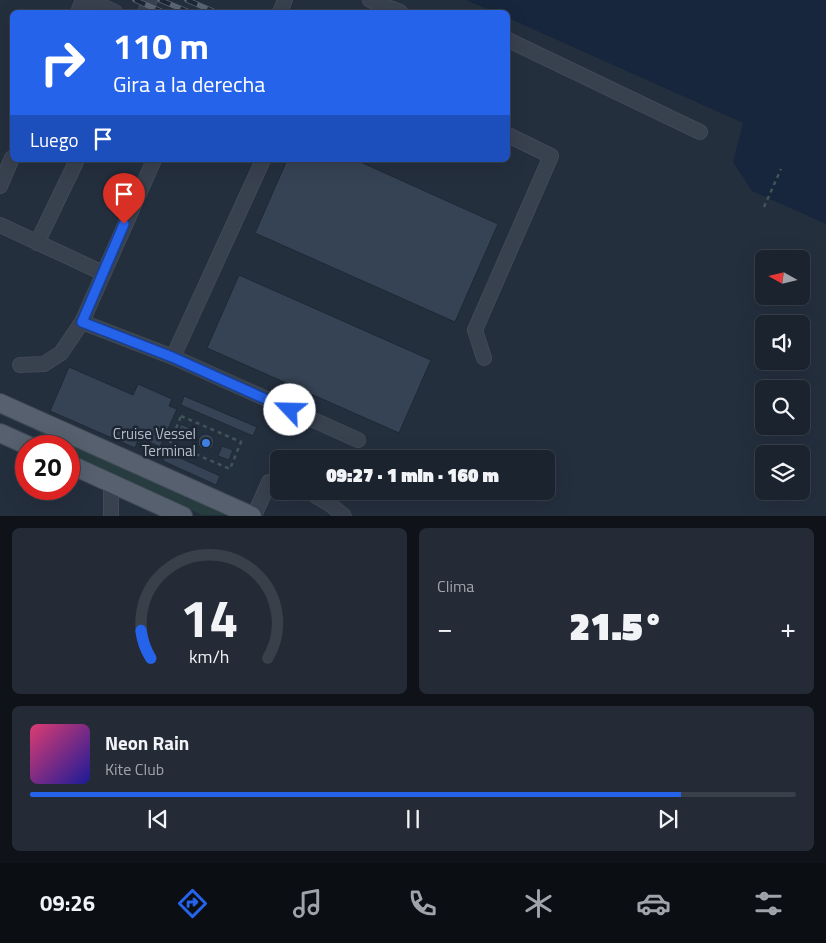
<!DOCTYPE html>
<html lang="es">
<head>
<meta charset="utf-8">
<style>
	:root { --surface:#1b232e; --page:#242b36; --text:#f1f3f6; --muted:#a0a4aa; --line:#39404a; --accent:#2563eb }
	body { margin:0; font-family:"Titillium Web",sans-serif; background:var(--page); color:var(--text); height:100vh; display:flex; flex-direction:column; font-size:19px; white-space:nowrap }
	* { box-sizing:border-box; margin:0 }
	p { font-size:16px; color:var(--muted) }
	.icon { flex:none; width:28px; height:28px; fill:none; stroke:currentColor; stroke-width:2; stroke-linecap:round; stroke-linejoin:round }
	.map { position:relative; height:516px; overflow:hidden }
	.details { display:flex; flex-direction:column; gap:12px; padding:12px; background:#0f1319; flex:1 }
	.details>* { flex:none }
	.hud { position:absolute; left:10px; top:10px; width:500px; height:152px; border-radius:8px; box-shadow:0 5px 20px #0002,0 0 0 1px var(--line); background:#2563eb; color:#fff; overflow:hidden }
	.needle { width:32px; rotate:278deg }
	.tools { position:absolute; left:755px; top:250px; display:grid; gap:10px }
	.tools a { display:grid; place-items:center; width:55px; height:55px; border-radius:8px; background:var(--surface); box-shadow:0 5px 20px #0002,0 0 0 1px var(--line); font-size:25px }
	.speed { position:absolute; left:15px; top:435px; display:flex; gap:10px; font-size:25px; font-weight:700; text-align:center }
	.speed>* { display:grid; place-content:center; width:65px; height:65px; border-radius:50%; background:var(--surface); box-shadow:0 5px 20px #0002,0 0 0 1px var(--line); line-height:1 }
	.speed .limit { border:8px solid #d22; background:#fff; color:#111 }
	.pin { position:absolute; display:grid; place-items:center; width:42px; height:42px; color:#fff; margin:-51px -21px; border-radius:50% 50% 50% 0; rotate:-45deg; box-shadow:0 0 5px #0007 }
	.pin .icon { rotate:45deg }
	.me { position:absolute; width:55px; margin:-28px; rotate:294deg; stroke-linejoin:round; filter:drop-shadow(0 0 4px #0008) }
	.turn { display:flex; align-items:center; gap:18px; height:105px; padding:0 20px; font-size:22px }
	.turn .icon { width:65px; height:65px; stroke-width:2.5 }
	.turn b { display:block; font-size:35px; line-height:42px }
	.then { display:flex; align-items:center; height:48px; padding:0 20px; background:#0003; gap:10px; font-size:19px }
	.big { font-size:38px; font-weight:800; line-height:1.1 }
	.details .widget { flex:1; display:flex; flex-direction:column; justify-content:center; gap:8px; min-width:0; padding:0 18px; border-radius:8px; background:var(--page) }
	.details .dial { align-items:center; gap:0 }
	.dial svg { height:130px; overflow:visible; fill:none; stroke:var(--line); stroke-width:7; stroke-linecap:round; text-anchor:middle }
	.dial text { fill:var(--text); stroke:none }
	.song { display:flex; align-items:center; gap:15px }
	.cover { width:60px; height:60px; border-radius:8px; background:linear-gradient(135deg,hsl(340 70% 55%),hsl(240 70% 35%)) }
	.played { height:5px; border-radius:2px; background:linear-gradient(90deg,var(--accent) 85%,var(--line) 85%) }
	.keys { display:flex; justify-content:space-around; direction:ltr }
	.heat { display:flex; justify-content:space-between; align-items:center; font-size:28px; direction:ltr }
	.details .tiles { flex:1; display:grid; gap:12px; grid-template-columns:1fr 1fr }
	.widget:last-child { grid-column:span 2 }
	.trip { position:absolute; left:270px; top:450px; width:285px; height:50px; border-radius:8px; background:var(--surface); box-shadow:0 5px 20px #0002,0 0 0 1px var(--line); font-weight:800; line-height:50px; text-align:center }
	.tabs { display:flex; height:80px; justify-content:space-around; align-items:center; background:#0b0e12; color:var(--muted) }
	.tabs .icon { width:35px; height:35px }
	.tabs .active { color:var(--accent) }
	.tabs b { font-size:22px; color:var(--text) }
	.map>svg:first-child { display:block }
	.green { fill:#263c3f }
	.water { fill:#17263c }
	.building { fill:#364354; stroke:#1f2835 }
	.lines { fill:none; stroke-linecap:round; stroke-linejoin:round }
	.minor-casing { stroke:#414a57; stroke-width:16 }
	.major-casing { stroke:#414a57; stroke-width:20 }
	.path { stroke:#3f5557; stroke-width:2.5; stroke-dasharray:4 4; stroke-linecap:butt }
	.minor { stroke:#38414e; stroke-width:14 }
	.major { stroke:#56606e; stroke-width:18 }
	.rail-casing { stroke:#5a6575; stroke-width:5.5 }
	.rail { stroke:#1d2633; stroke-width:4; stroke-dasharray:11; stroke-linecap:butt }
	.route-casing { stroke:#184099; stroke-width:12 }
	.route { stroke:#2563eb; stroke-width:9 }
	.shop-dot { fill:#3f7fe0; stroke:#1d2633; stroke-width:2 }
	.labels { text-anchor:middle; stroke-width:5; stroke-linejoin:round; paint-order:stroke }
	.poi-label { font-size:15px; fill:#b4bcc9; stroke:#1d2633; text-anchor:end }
</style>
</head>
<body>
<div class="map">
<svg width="826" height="516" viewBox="0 0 826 516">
	<rect width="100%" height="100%" fill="#242f3e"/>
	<path class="green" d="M41,431L225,515H202L69,455V446H49L36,440Z"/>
	<path class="water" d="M466,0H826V224L752,191L733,162L743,123L508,18V12H494Z"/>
	<path class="building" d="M287,160H356L498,224L455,322L255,233Z
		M239,275L431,360L399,433L207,348Z
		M69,367L133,395L138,384L172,399L169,406L177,409L160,447L139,437L135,448L50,411Z
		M184,396L257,427L253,436L181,405Z
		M181,424L191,429L186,440L176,435Z
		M198 442a8 8 0 1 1 16 0a8 8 0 1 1-16 0Z
		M222,446L233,450L229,460L218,456Z
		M167,452L220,476L216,485L163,461Z"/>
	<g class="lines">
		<defs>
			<path id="minor" d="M88,0L115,12
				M370,0L400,12
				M78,12L83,0
				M145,12L150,0
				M280,12L285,0
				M508,40L700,132
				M0,186L12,158
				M0,225L103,273
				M37,243L77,160
				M82,322L173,357L263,160
				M173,357L358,440
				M484,358L475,330L551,156L508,135
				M20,365L44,364L61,353L82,322L154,160
				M308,491L331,505L344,516
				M111,516V484
				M254,516L269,482L279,481"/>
			<path id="major" d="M0,403L252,516
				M0,433L29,446
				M69,464L183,516"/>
		</defs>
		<use href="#minor" class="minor-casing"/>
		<use href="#major" class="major-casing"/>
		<path class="path" d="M764,207L781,169
			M181,416L241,442L230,469L170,443Z"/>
		<use href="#minor" class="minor"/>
		<use href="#major" class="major"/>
		<defs>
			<path id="rail" d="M135,0L163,12
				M160,0L189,12
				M187,0L215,12"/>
		</defs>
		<use href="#rail" class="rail-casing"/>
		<use href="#rail" class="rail"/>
	</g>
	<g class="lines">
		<defs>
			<path id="route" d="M124,224L82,322L172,357L290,410"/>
		</defs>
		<use href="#route" class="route-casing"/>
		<use href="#route" class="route"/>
	</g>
	<circle class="shop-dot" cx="206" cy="443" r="5"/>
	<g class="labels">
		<g class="poi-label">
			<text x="196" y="439">Cruise Vessel<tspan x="196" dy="17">Terminal</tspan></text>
		</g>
	</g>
</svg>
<div class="tools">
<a><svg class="needle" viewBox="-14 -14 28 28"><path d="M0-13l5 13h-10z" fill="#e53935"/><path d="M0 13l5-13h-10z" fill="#a0a4aa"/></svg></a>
<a><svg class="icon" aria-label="sound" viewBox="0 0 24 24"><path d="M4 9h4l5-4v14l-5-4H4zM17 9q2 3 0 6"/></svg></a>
<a><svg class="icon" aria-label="search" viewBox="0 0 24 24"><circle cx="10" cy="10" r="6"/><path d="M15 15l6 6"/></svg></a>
<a><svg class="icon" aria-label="layers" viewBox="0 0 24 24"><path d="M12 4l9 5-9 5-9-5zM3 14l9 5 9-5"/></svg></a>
</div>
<div class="speed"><div class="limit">20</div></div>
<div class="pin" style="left:124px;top:224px;background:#d93025"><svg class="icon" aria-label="arrive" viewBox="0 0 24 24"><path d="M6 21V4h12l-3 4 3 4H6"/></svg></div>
<svg class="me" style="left:290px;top:410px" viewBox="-20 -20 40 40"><circle r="19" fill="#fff"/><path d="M0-13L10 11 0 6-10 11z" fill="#2563eb"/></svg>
<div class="trip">09:27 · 1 min · 160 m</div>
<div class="hud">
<div class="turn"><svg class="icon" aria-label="right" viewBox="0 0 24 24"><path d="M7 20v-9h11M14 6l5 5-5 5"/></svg><div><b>110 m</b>Gira a la derecha</div></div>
<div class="then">Luego<svg class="icon" aria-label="arrive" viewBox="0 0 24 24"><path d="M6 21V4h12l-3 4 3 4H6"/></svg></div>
</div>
</div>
<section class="details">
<div class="tiles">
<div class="widget dial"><svg viewBox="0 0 100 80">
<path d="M14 69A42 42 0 1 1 86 69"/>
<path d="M14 69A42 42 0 0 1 8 52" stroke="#2563eb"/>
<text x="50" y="56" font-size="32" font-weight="700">14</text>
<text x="50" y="72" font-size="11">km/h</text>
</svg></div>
<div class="widget"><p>Clima</p>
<div class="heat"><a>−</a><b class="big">21.5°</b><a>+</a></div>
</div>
<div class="widget">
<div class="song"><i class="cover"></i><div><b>Neon Rain</b><p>Kite Club</p></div></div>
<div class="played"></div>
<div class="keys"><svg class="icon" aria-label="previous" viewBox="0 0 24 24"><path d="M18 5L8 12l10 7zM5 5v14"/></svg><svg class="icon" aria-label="pause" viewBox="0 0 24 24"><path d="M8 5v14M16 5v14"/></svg><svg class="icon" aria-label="next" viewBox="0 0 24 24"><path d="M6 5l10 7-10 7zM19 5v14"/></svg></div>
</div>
</div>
</section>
<nav class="tabs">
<b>09:26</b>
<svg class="icon active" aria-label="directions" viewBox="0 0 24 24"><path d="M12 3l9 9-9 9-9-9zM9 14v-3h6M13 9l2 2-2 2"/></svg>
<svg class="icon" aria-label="music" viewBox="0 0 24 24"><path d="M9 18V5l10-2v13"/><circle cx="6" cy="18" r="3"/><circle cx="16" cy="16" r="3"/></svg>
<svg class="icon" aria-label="phone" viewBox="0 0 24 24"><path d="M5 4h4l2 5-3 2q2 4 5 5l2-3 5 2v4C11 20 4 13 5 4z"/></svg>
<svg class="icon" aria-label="climate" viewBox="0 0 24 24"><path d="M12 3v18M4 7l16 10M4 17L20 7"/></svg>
<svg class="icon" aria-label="car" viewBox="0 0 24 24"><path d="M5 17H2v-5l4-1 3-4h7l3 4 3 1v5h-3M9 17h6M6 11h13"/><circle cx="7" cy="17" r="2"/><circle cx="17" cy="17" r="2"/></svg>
<svg class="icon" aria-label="filters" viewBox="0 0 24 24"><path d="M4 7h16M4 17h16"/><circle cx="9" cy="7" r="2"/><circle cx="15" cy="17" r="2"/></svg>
</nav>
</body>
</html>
